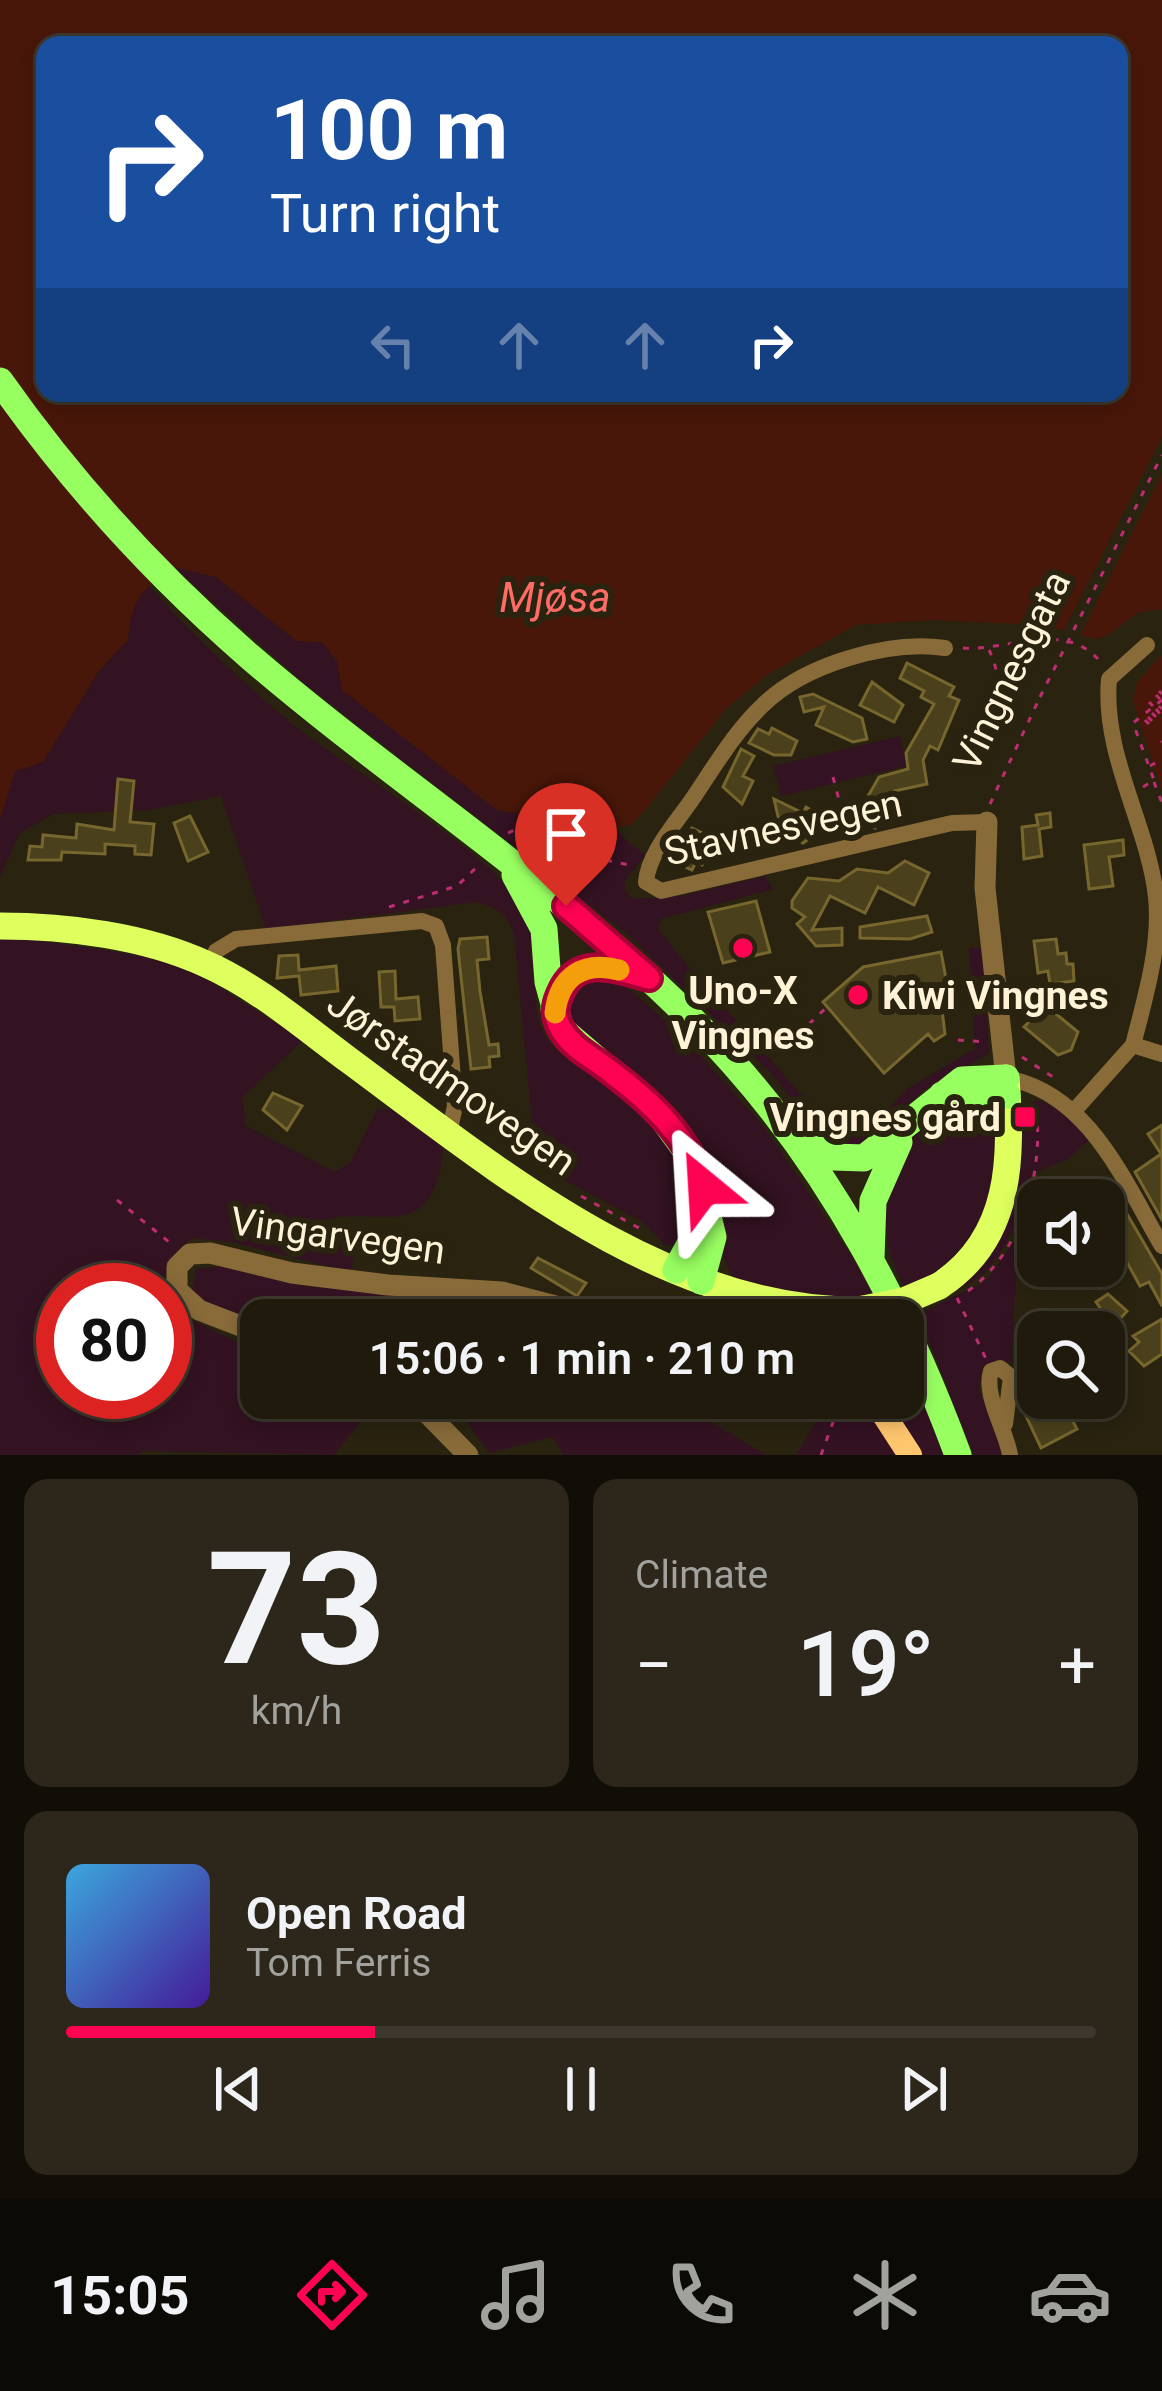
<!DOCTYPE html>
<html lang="en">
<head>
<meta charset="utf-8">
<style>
	:root { --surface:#1f1a0c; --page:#2c271a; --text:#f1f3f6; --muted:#a1a19d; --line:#3c382d; --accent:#ff0353 }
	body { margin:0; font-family:Roboto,sans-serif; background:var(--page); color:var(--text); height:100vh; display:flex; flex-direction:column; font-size:45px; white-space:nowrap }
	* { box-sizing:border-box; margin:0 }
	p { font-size:39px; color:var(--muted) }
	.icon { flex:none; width:66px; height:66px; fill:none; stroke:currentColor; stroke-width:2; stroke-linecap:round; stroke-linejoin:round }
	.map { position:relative; height:1455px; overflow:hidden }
	.sheet { display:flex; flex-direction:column; gap:24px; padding:24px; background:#110e07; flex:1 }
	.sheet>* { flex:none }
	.top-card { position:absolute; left:36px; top:36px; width:1092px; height:366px; border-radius:24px; box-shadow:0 6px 18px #0003,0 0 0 3px var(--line); background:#1a4fa0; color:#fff; overflow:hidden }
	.tools { position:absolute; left:1017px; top:1179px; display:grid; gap:24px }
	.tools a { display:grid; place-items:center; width:108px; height:108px; border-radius:24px; background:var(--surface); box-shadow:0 6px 18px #0003,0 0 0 3px var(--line); font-size:60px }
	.speed { position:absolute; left:36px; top:1263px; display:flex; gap:24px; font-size:60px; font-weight:700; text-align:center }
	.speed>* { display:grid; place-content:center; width:156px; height:156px; border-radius:50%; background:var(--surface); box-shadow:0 6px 18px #0003,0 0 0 3px var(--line); line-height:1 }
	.speed .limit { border:18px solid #d22; background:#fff; color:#111 }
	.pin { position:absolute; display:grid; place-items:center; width:102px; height:102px; color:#fff; margin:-123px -51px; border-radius:50% 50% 50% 0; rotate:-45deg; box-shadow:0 0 12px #0007 }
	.pin .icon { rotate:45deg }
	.me { position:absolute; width:132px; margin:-66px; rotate:333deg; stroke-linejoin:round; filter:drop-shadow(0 0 9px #0008) }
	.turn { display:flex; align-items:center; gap:42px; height:252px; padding:0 36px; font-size:54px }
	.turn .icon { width:156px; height:156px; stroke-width:2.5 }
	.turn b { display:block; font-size:84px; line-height:102px }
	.lanes { display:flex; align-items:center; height:114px; padding:0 36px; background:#0003; justify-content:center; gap:60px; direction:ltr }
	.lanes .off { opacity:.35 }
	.big { font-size:90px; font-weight:600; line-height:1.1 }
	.sheet .tile { flex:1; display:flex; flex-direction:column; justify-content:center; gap:18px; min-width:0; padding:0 42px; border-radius:24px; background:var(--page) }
	.sheet .dial { align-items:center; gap:0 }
	.dial b { font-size:156px; line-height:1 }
	.song { display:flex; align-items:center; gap:36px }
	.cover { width:144px; height:144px; border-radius:18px; background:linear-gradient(135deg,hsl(200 70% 55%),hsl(260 70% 35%)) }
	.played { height:12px; border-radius:6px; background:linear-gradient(90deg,var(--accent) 30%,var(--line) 30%) }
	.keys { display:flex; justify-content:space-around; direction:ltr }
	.heat { display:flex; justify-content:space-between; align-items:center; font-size:66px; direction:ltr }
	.sheet .tiles { flex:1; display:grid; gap:24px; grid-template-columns:1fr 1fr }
	.tile:last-child { grid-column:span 2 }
	.trip { position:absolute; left:240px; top:1299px; width:684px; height:120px; border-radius:24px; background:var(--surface); box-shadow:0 6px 18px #0003,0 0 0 3px var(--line); font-weight:600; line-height:120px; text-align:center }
	.dock { display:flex; height:192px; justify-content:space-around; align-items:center; background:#0c0a05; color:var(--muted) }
	.dock .icon { width:84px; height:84px }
	.dock .on { color:var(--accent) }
	.dock b { font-size:54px; color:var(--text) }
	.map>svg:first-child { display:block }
	.green { fill:#331221 }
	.water { fill:#481709; fill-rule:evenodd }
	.pier { fill:#292310 }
	.building { fill:#4a401b; stroke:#77662d; stroke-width:3 }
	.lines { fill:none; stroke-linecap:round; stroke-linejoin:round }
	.path { stroke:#bd2d72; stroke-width:3; stroke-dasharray:6 9; stroke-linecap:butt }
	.minor { stroke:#896b3a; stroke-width:16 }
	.tertiary { stroke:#896b3a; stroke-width:21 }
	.secondary { stroke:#ffc66e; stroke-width:24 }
	.primary { stroke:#deff5e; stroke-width:27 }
	.trunk { stroke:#98ff61; stroke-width:27 }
	.path-bridge { stroke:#bd2d72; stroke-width:3; stroke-dasharray:6 9; stroke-linecap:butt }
	.primary-bridge { stroke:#deff5e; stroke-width:27 }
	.route-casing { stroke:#a60236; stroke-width:30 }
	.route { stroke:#ff0353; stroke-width:21 }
	.slow { stroke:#f59e0b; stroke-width:21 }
	.poi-dot { fill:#ff0353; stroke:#292310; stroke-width:4.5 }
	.labels { text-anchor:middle; stroke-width:12; stroke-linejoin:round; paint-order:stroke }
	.street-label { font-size:39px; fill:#fff3d7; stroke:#292310 }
	.poi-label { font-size:39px; font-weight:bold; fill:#fff3d7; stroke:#292310 }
	.water-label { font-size:42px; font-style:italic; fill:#ff6c65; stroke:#292310 }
</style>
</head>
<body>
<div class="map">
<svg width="1162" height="1455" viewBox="0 0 1162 1455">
	<rect width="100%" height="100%" fill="#292310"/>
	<path class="green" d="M174,567L216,577L296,641L322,642L337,661L342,690L497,810L529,811L563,823L589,821L612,828L645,855L625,881V891L633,899L681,896L765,876L773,889L661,919L658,929L692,971L687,976L713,995L841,1139L862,1135L908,1088L975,1049L969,948H982L989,1053L924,1090L860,1151L825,1141L772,1074L631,937L306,685Z
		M147,584C189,631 237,677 285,718C345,768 492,851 527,912C549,952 523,999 546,1037C554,1053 581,1066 595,1076C643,1112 726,1182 677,1245H665L643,1222L536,1165L514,934C507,914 498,908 477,902L266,929L221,796L149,810L53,814L19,834L0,877V819L15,771L43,762L98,672L128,640L130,611Z
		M900,736L907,766L781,796L773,766Z
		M0,935L158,958L195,972L303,1040L242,1098L246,1126L335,1172L351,1162L377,1109H398L444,1141C435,1259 371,1196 308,1225L309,1234L355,1251L350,1272L232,1242L191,1238L167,1262L165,1290H63V1392H165V1291L182,1315L261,1354V1398H380L334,1455L142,1451L139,1455H0Z
		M575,979L621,982L681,1034L764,1127L877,1294L821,1300L734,1278C709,1241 724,1192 702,1152C670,1093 611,1067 569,1018L567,997Z
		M1039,1100L1069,1115L1089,1140L1068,1159L1031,1174C1017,1221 1003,1275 951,1292C1013,1231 1024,1191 1023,1105Z
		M978,1106C1023,1134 981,1241 948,1267C936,1276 918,1281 905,1288C865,1217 882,1109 978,1106Z
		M1019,1235L1011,1362L999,1360L983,1367L979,1389L1003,1455H973L919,1314L986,1281Z
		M225,1266L304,1286L419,1297L476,1320H261V1326L207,1305L192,1290L196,1269Z
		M903,1347L946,1455H918L884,1398H903Z
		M450,1398H601L611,1406L671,1398L766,1455H564L552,1437L489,1453Z
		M839,1398H862L899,1455H796L828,1403Z"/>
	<path class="water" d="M0,0H1162V609L1137,613L1107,636L1094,639L1042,625L932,620L856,625L768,674L726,709L642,814L630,825L612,828L497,810L342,690L337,661L322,642L297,641L216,577L174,567C143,587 130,602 128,640L98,672L43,762L15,771L0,819ZM45,45H1119V393H45Z
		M1162,655V792L1133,701L1137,682Z"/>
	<path class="pier" d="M1162,437V474L1077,641L1061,636Z"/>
	<path class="building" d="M907,663L954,687L949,696L959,700L938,750L930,746L923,760L927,784L894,791L875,828L861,821L864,815L859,812L879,777L908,769L906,753L934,704L921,697L924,691L900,678Z
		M872,682L903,705L894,722L860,705Z
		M813,694L862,718L867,739L853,742L816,725L824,707L804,712L800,697Z
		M772,728L797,741L791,755H774L749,743L758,729L769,734Z
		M741,749L754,756L743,776L753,781L742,804L723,787Z
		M118,779L134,781L130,822L154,824L151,855L135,854V846L105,844V854L62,852L61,860H28L30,846L42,847L43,835L76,838L77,824L114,830Z
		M774,799L803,813L806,807L816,813L809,839L803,843L791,837L794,831L780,825Z
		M1050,813L1051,827L1039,829L1042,856L1024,859L1022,827L1038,825L1036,815Z
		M190,816L208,852L188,861L174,823Z
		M692,828L715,839L702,865L696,862L692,870L681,865L686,857L680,854Z
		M1123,840L1124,855L1109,857L1113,886L1089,889L1084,845Z
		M905,861L929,873L914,905L878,887L865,913L830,896L812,930L842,928V945L816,946L797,924L805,917L792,908V901L808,878L839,881L857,869L888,873Z
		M756,901L770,952L723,963L708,912Z
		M927,916L932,932L910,939L860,938V927Z
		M487,937L489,959L477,960L480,991L489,1045L498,1044L499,1056L489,1057L490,1067L471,1069L458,949L460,939Z
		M1056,939L1058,954L1066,953L1067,964H1073L1074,981L1050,984L1048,971L1038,973L1034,941Z
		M941,952L948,989L942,1010L945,1034L934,1041L928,1034L884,1073L823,1002L863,967Z
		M298,955L299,970L336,966L338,991L301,995L299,976L277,978L279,956Z
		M395,971L396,999L418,997L420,1019L395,1021L394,1007H381L379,972Z
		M1028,1003L1037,1012L1044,1004L1078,1032L1071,1050L1058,1055L1024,1027L1030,1021L1020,1011Z
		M273,1093L302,1106L287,1130L263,1110Z
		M1162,1125V1220L1135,1172L1161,1154L1148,1134Z
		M1116,1195L1162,1274V1306L1149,1282L1140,1286L1118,1246L1104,1254V1230L1109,1227L1104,1202Z
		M538,1258L586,1283L577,1296L531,1268Z
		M1108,1294L1127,1311L1108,1332H1084L1103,1312L1096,1302Z
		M1162,1319V1354L1144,1366L1129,1351L1139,1342L1133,1336Z
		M1040,1408L1047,1420L1067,1410L1077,1429L1041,1448L1026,1416Z"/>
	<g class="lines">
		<path class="path" d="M963,648C1012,651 1067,617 1104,666
			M1159,691L1162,694
			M1156,695L1160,699
			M1149,702L1153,706
			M1159,706L1162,709
			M1156,709L1160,714
			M1152,713L1156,717
			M1148,717L1152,721
			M1145,720L1149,724
			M1161,741L1162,742
			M977,755C998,724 1006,684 989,650
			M1150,766L1162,759
			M833,777L848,834
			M1154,782L1162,803
			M1143,787L1154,780L1133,723L1162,700
			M990,804L1040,697
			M508,833L517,829L562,851L634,866
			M389,907L457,886L481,863
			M809,1024L827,1007
			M958,1040L986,1042
			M1022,1057L1053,1077
			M581,1196L639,1228
			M117,1200L174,1246
			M968,1291C1023,1251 1044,1172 1036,1106
			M957,1298L986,1359
			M821,1455L836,1414L854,1399"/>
		<path class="minor" d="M1147,645L1109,679C1102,755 1149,828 1156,897C1161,946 1145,998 1133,1045L1162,1054
			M945,648C889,640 805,664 763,705C734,732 713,769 691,801C675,824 648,854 646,882L661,891L952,823L987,822
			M211,966L216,951L236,939L422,921L436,926L443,945L455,1106L449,1133
			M1006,1078C1088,1092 1124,1181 1162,1246
			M1074,1111L1133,1045
			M1005,1424L1011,1377L1000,1368L991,1371C983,1395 1006,1430 1010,1455"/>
		<path class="tertiary" d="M987,822L985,888L1006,1078
			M261,1334L199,1310L177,1290V1267L190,1254L210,1253L292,1273L388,1285L502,1292L609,1320
			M403,1398L421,1407L468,1455"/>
		<path class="secondary" d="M873,1398L910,1455"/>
		<path class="primary" d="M0,926C67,926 145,936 206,964C258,987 304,1027 350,1061C496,1169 666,1311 858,1310
			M939,1286C1013,1238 1012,1157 1006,1078"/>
		<path class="trunk" d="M0,381C71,482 156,575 249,656C409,794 593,906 734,1064C836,1179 905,1312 958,1455
			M515,875L544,929L548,982L561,1029L658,1112L695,1163L713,1237L701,1281
			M554,1008C576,954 597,965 645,977
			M942,1095H1007
			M798,1140L833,1157L864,1158L962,1080L1006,1078
			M871,1258L873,1201L899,1142
			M676,1270L707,1213"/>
		<path class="path-bridge" d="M1040,697L1162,455"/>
		<path class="primary-bridge" d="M858,1310L904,1301L939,1286"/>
	</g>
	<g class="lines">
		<defs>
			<path id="route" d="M566,906L649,978C615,969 577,953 560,994C554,1008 554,1016 561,1029C573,1049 594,1058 611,1072C651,1102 690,1138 704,1187"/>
		</defs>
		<use href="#route" class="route-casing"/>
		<use href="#route" class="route"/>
		<path class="slow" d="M555,1013C559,976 584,961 619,970"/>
	</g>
	<g class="poi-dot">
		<circle cx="743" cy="948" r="12"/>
		<circle cx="858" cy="995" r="12"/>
		<rect x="1013" y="1105" width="24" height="24" rx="6"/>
	</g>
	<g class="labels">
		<g class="street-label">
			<text transform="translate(1011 671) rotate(-64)" y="14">Vingnesgata</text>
			<text transform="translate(783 827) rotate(-12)" y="14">Stavnesvegen</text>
			<text transform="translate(452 1082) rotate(35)" y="14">Jørstadmovegen</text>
			<text transform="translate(338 1235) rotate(8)" y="14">Vingarvegen</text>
		</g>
		<g class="poi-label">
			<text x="743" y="1004">Uno-X<tspan x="743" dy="45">Vingnes</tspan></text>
			<text x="882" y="1009" text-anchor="start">Kiwi Vingnes</text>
			<text x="1001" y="1131" text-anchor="end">Vingnes gård</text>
		</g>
		<g class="water-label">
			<text x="555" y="612">Mjøsa</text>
		</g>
	</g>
</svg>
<div class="tools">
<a><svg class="icon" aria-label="sound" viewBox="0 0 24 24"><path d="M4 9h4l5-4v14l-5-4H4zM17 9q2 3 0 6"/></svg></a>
<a><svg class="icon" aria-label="search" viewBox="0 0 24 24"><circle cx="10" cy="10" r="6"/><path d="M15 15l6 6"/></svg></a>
</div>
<div class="speed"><div class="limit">80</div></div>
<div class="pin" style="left:566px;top:906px;background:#d93025"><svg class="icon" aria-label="arrive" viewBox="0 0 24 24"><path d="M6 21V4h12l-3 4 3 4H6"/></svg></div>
<svg class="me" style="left:704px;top:1187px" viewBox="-20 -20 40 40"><path d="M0-17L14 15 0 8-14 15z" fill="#ff0353" stroke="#fff" stroke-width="4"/></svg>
<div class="trip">15:06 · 1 min · 210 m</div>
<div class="top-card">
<div class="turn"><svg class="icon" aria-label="right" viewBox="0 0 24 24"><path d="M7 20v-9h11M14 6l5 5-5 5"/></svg><div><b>100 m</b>Turn right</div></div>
<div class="lanes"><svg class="icon off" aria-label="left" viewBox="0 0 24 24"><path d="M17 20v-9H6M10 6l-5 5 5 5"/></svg><svg class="icon off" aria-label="ahead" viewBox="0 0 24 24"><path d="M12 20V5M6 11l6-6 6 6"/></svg><svg class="icon off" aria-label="ahead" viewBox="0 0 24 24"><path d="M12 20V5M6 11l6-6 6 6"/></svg><svg class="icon" aria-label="right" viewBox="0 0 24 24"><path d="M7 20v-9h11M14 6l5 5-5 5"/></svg></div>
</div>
</div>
<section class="sheet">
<div class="tiles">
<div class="tile dial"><b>73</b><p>km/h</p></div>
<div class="tile"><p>Climate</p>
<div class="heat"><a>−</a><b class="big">19°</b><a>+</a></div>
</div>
<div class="tile">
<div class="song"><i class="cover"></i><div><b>Open Road</b><p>Tom Ferris</p></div></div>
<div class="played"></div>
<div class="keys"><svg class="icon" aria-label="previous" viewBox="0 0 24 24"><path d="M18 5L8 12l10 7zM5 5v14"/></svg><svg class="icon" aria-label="pause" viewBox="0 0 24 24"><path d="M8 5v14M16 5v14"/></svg><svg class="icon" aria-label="next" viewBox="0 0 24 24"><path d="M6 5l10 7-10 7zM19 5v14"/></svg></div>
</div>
</div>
</section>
<nav class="dock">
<b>15:05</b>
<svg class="icon on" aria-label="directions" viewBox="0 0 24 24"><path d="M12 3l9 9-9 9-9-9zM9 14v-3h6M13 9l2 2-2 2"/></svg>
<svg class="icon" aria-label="music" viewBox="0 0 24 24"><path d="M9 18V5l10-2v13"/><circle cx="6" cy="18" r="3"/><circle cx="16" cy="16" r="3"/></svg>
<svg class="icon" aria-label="phone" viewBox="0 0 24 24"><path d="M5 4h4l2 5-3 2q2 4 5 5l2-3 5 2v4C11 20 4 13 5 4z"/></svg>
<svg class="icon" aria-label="climate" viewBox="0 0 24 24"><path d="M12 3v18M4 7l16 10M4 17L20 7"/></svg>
<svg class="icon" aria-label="car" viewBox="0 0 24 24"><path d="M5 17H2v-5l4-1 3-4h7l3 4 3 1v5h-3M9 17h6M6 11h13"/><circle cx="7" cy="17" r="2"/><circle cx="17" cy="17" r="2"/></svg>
</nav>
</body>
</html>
